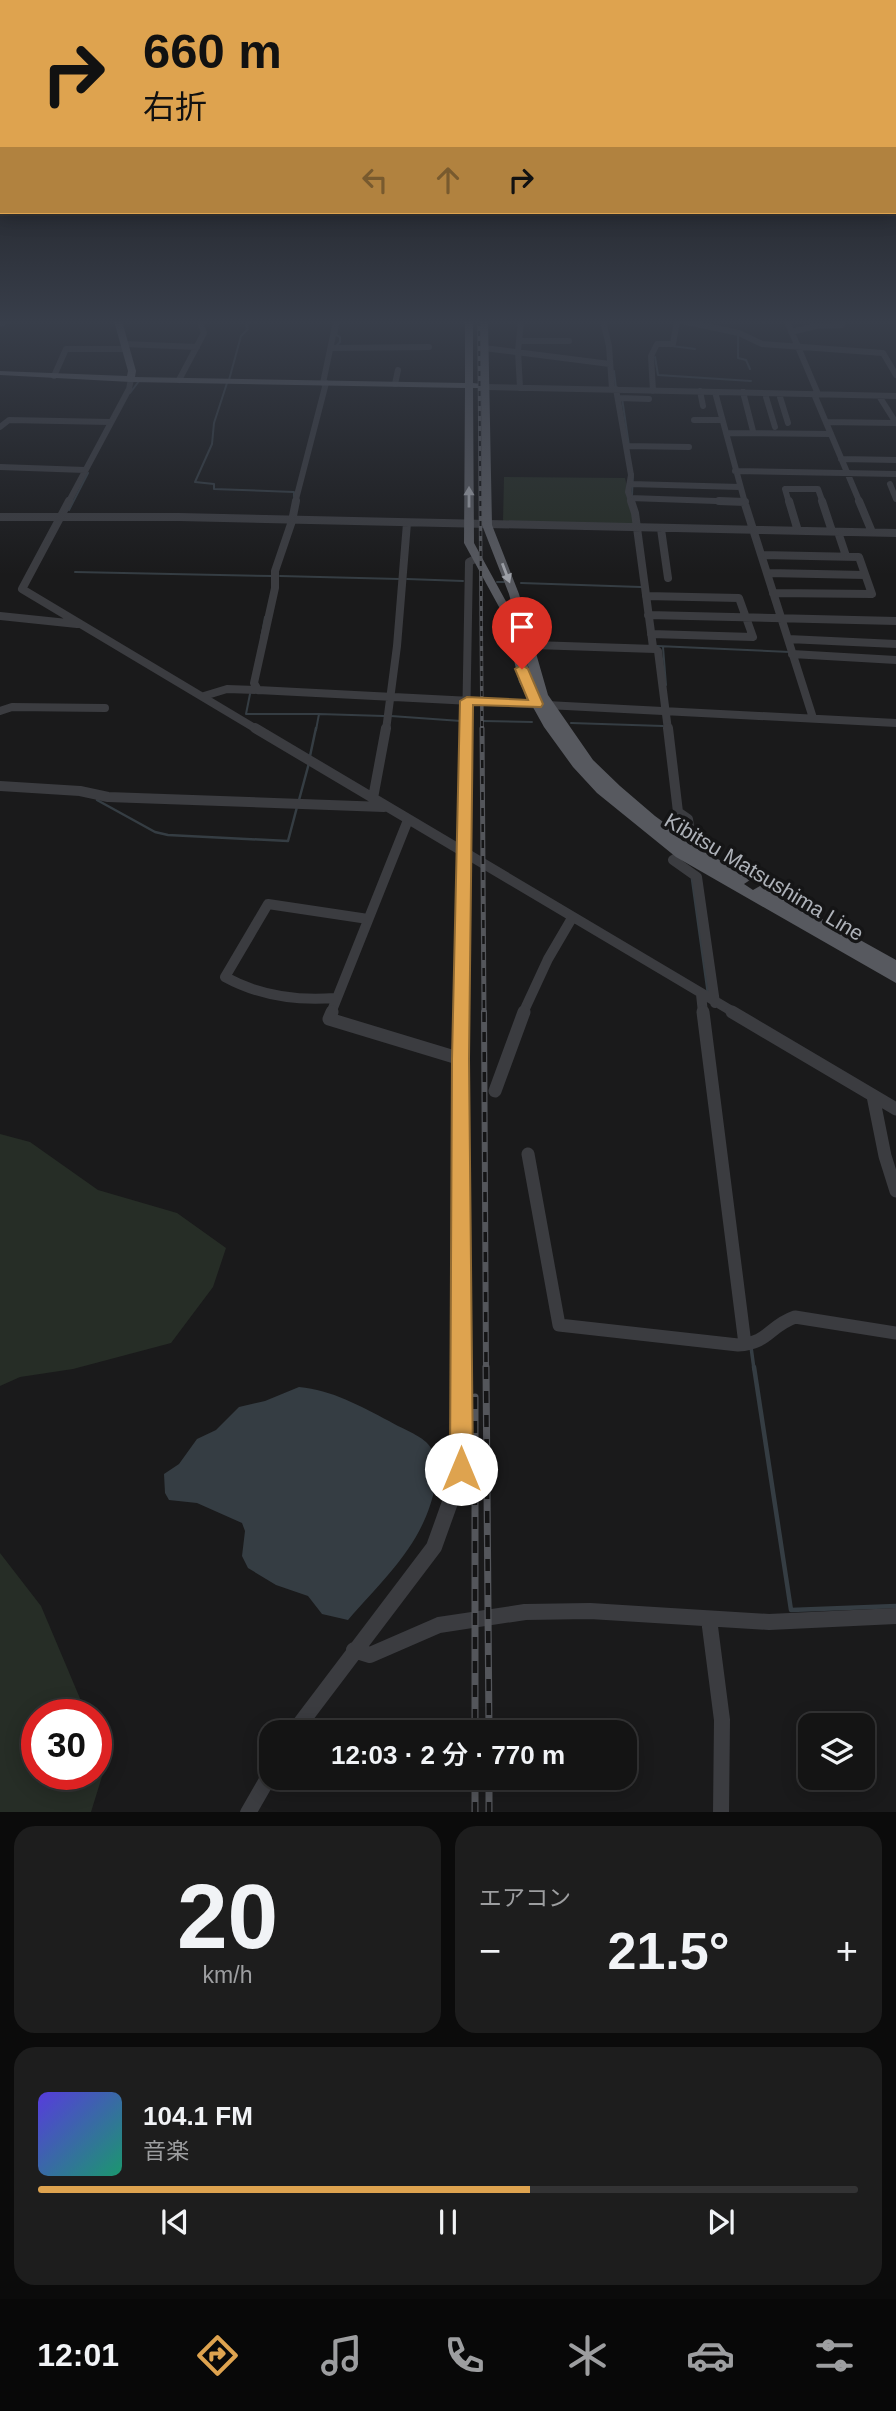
<!DOCTYPE html>
<html lang="ja">
<head>
<meta charset="utf-8">
<style>
	:root { --surface:#141414; --page:#1d1d1d; --text:#f1f3f6; --muted:#9d9ea0; --line:#333334; --accent:#dea34f }
	body { margin:0; font-family:Arial,"Noto Sans JP",sans-serif; background:var(--page); color:var(--text); height:100vh; display:flex; flex-direction:column; font-size:26px; white-space:nowrap }
	* { box-sizing:border-box; margin:0 }
	p { font-size:23px; color:var(--muted) }
	.icon { flex:none; width:38px; height:38px; fill:none; stroke:currentColor; stroke-width:2; stroke-linecap:round; stroke-linejoin:round }
	.map { position:relative; height:1812px; overflow:hidden }
	.drawer { display:flex; flex-direction:column; gap:14px; padding:14px; background:#0b0b0b; flex:1 }
	.drawer>* { flex:none }
	.guide { position:absolute; left:0px; top:0px; width:896px; height:214px; box-shadow:0 4px 18px #0003,0 0 0 2px var(--line); background:#dea34f; color:#111; overflow:hidden }
	.controls { position:absolute; left:798px; top:1713px; display:grid; gap:14px }
	.controls a { display:grid; place-items:center; width:77px; height:77px; border-radius:14px; background:var(--surface); box-shadow:0 4px 18px #0003,0 0 0 2px var(--line); font-size:35px }
	.speed { position:absolute; left:21px; top:1699px; display:flex; gap:14px; font-size:35px; font-weight:700; text-align:center }
	.speed>* { display:grid; place-content:center; width:91px; height:91px; border-radius:50%; background:var(--surface); box-shadow:0 4px 18px #0003,0 0 0 2px var(--line); line-height:1 }
	.speed .limit { border:10px solid #d22; background:#fff; color:#111 }
	.pin { position:absolute; display:grid; place-items:center; width:60px; height:60px; color:#fff; margin:-72px -30px; border-radius:50% 50% 50% 0; rotate:-45deg; box-shadow:0 0 7px #0007 }
	.pin .icon { rotate:45deg }
	.me { position:absolute; width:77px; margin:-38px; rotate:0deg; stroke-linejoin:round; filter:drop-shadow(0 0 5px #0008) }
	.turn { display:flex; align-items:center; gap:24px; height:147px; padding:0 28px; font-size:32px }
	.turn .icon { width:91px; height:91px; stroke-width:2.5 }
	.turn b { display:block; font-size:49px; line-height:60px }
	.lanes { display:flex; align-items:center; height:66px; padding:0 28px; background:#0003; justify-content:center; gap:35px; direction:ltr }
	.lanes .off { opacity:.35 }
	.big { font-size:52px; font-weight:600; line-height:1.1 }
	.drawer .tile { flex:1; display:flex; flex-direction:column; justify-content:center; gap:10px; min-width:0; padding:0 24px; border-radius:21px; background:var(--page) }
	.drawer .dial { align-items:center; gap:0 }
	.dial b { font-size:91px; line-height:1 }
	.song { display:flex; align-items:center; gap:21px }
	.cover { width:84px; height:84px; border-radius:10px; background:linear-gradient(135deg,hsl(250 70% 55%),hsl(160 70% 35%)) }
	.played { height:7px; border-radius:4px; background:linear-gradient(90deg,var(--accent) 60%,var(--line) 60%) }
	.keys { display:flex; justify-content:space-around; direction:ltr }
	.heat { display:flex; justify-content:space-between; align-items:center; font-size:38px; direction:ltr }
	.drawer .tiles { flex:1; display:grid; gap:14px; grid-template-columns:1fr 1fr }
	.tile:last-child { grid-column:span 2 }
	.trip { position:absolute; left:259px; top:1720px; width:378px; height:70px; border-radius:21px; background:var(--surface); box-shadow:0 4px 18px #0003,0 0 0 2px var(--line); font-weight:600; line-height:70px; text-align:center }
	.tab-bar { display:flex; height:112px; justify-content:space-around; align-items:center; background:#080808; color:var(--muted) }
	.tab-bar .icon { width:49px; height:49px }
	.tab-bar .current { color:var(--accent) }
	.tab-bar b { font-size:32px; color:var(--text) }
	.map>svg:first-child { display:block }
	.green { fill:#262d26 }
	.water { fill:#353d43 }
	.lines { fill:none; stroke-linecap:round; stroke-linejoin:round }
	.stream-far3 { stroke:#353d43; stroke-width:2 }
	.stream-far2 { stroke:#353d43; stroke-width:2.5 }
	.stream-far1 { stroke:#353d43; stroke-width:3.5 }
	.stream { stroke:#353d43; stroke-width:4.5 }
	.minor-far4 { stroke:#3b3c40; stroke-width:6 }
	.minor-far3 { stroke:#3b3c40; stroke-width:8 }
	.minor-far2 { stroke:#3b3c40; stroke-width:10 }
	.minor-far1 { stroke:#3b3c40; stroke-width:13 }
	.minor { stroke:#3b3c40; stroke-width:16 }
	.major { fill:#57595f; fill-rule:evenodd }
	.rail-far3-casing { stroke:#54565b; stroke-width:3.5 }
	.rail-far2-casing { stroke:#54565b; stroke-width:5 }
	.rail-far1-casing { stroke:#54565b; stroke-width:6 }
	.rail-casing { stroke:#54565b; stroke-width:7 }
	.rail-far3 { stroke:#151516; stroke-width:2; stroke-dasharray:5; stroke-linecap:butt }
	.rail-far2 { stroke:#151516; stroke-width:2.5; stroke-dasharray:8; stroke-linecap:butt }
	.rail-far1 { stroke:#151516; stroke-width:3.5; stroke-dasharray:10; stroke-linecap:butt }
	.rail { stroke:#151516; stroke-width:4.5; stroke-dasharray:12; stroke-linecap:butt }
	.oneway { fill:#9da0a7 }
	.route { fill:#dea34f; stroke:#906a33; stroke-width:2 }
	.labels { text-anchor:middle; stroke-width:7; stroke-linejoin:round; paint-order:stroke }
	.street-label { font-size:21px; fill:#aeb2b9; stroke:#151516 }
</style>
</head>
<body>
<div class="map">
<svg width="896" height="1813" viewBox="0 0 896 1813">
	<rect width="100%" height="100%" fill="#1a1a1b"/>
	<path class="green" d="M504,477L625,478L636,525L503,521Z
		M0,1134L30,1142L98,1190L177,1213L226,1248L213,1287L171,1343L73,1369L20,1377L0,1386Z
		M0,1553L41,1606L87,1715H37V1774H96V1744L104,1770L91,1812H0Z"/>
	<path class="water" d="M299,1387C332,1390 360,1406 389,1421C400,1428 416,1433 426,1442C437,1452 438,1469 436,1482C425,1543 387,1575 348,1620L322,1614L308,1596L276,1585L248,1568L242,1556L245,1531L242,1523L197,1503L169,1500L165,1493L164,1474L179,1464L197,1439L216,1430L239,1407L265,1401Z"/>
	<g class="lines">
		<path class="stream-far3" d="M738,334V358L746,360L750,369
			M672,346L695,349
			M335,347L340,342V337L336,335L339,321
			M655,357L658,375L751,381
			M614,371L616,388
			M229,380L241,336L248,329L246,324L249,321
			M227,383L214,423L212,444L195,482L214,484V489L294,492V497
			M130,393L139,381
			M622,398L629,446
			M632,495L633,474
			M69,510L88,473
			M75,572L272,576
			M280,576L399,579
			M407,579L463,581
			M497,582H504
			M521,583L641,587
			M261,638L265,617
			M657,646L790,652
			M663,647L666,685
			M250,694L246,714H319
			M391,716L461,721
			M483,721L532,722
			M571,723L663,726
			M316,730L319,714L384,716"/>
		<path class="stream-far2" d="M310,756L316,728
			M97,800L155,832L168,835L288,841L297,807
			M299,800L309,763
			M692,879L708,994"/>
		<path class="stream-far1" d="M751,1347L754,1369"/>
		<path class="stream" d="M754,1367L791,1610L896,1606"/>
		<path class="minor-far4" d="M603,321L609,346L612,389
			M682,321L739,333L762,344L883,353L896,375
			M787,321L818,394
			M0,324L6,321
			M791,332L816,326L842,325
			M520,341H569
			M124,344L197,347
			M331,348L429,347
			M484,348L610,364
			M54,376L66,349H125
			M179,380L204,333L201,325L203,321
			M323,383L336,321
			M395,384L398,370
			M486,387L896,396
			M520,388L518,351L521,321
			M616,389L631,475L628,492L632,503
			M653,391L651,356L657,344H673L677,321
			M700,391L703,406
			M715,392L745,503
			M743,392L753,431
			M814,394L860,503
			M879,396L896,423
			M766,397L775,427
			M780,397L788,423
			M619,398L649,399
			M694,420H722
			M826,422L896,423
			M0,427L9,420L110,422
			M726,433L831,434
			M626,446L689,447
			M841,459L896,460
			M0,467L85,470
			M735,471L896,474
			M630,484L740,487
			M890,484L896,499
			M630,498L745,502
			M68,503L129,389L131,379
			M295,503L326,383
			M789,503L785,489H818L823,503"/>
		<path class="minor-far3" d="M69,501L22,589L258,730
			M631,501L635,513L653,647L658,651L668,730
			M719,501L745,502
			M744,501L813,718
			M789,501L798,531
			M822,501L832,531
			M859,501L872,532
			M0,517H179L896,533
			M661,529L668,578
			M838,532L846,556
			M762,555L859,557L872,594L773,593
			M768,573L865,575
			M646,596L739,598L753,637L651,634
			M648,615L896,621
			M0,616L77,624
			M788,639L896,644
			M534,645L655,649
			M792,654L896,660
			M258,690L254,683L275,588V571L292,521L296,501
			M204,696L227,689L258,690L896,723
			M0,711L12,707L105,708
			M386,730L397,646L407,523
			M466,730L469,562L475,559"/>
		<path class="minor-far2" d="M255,728L735,1013
			M668,728L678,812L688,819L690,834L699,844L673,860L697,877L715,1003
			M0,786L80,791L108,797L384,807
			M373,798L386,728
			M701,994L703,1013
			M335,998C297,1001 258,995 225,977L268,904L368,919
			M331,1013L408,820
			M462,1013L466,728
			M523,1013L548,959L572,918"/>
		<path class="minor-far1" d="M332,1012L329,1019L461,1059
			M703,1012L745,1344
			M732,1012L896,1109
			M495,1091L524,1012
			M873,1096L885,1156L896,1191
			M528,1154L559,1325L738,1345C769,1343 769,1326 795,1317L896,1333
			M462,1369V1012"/>
		<path class="minor" d="M709,1619L722,1720L721,1813
			M354,1650L370,1655L439,1625L525,1612L590,1611L769,1622L896,1616
			M294,1732L434,1547L462,1469V1367
			M248,1813L271,1773"/>
		<path class="major" d="M114,321H122L136,371L135,377L465,383V321H473V383L481,384L480,321H488L492,525L519,594L548,695L593,760L620,786L655,816L696,846L748,877L750,880L744,884L753,890L760,886L765,887L896,960V983L676,857L597,793L573,767L544,727L519,682L504,616L464,543L465,388L131,382L0,375V371L127,376L128,371ZM473,388H481L482,525L509,594L534,688L514,616L474,543Z"/>
		<defs>
			<path id="rail-far3" d="M479,321L482,730"/>
			<path id="rail-far2" d="M482,728L484,1013"/>
			<path id="rail-far1" d="M484,1012L486,1369"/>
			<path id="rail" d="M486,1367L489,1732
				M475,1397V1732
				M475,1778V1813
				M489,1778V1813"/>
		</defs>
		<use href="#rail-far3" class="rail-far3-casing"/>
		<use href="#rail-far2" class="rail-far2-casing"/>
		<use href="#rail-far1" class="rail-far1-casing"/>
		<use href="#rail" class="rail-casing"/>
		<use href="#rail-far3" class="rail-far3"/>
		<use href="#rail-far2" class="rail-far2"/>
		<use href="#rail-far1" class="rail-far1"/>
		<use href="#rail" class="rail"/>
	</g>
	<defs><path id="oneway-solid" d="M-6-.8H1V-3.2L6.5 0L1 3.2V.8H-6Z" transform="scale(1.75)"/></defs>
	<g class="oneway">
		<use href="#oneway-solid" transform="translate(469 497) rotate(-90)"/>
		<use href="#oneway-solid" transform="translate(506 573) rotate(69)"/>
	</g>
	<linearGradient id="sky" x2="0" y2="1"><stop stop-color="#0e0e0f"/><stop offset="0.56" stop-color="#383e4a"/><stop offset="1" stop-color="#383e4a" stop-opacity="0"/></linearGradient>
	<rect width="896" height="575" fill="url(#sky)"/>
	<path class="route" d="M522,665L528,669L543,704L541,707L473,705L469,1059L473,1469L470,1476L461,1479L453,1476L450,1469L452,1059L460,701L467,697L528,700L515,669Z"/>
	<g class="labels">
		<g class="street-label">
			<text transform="translate(764 877) rotate(31)" y="7">Kibitsu Matsushima Line</text>
		</g>
	</g>
</svg>
<div class="controls">
<a><svg class="icon" aria-label="layers" viewBox="0 0 24 24"><path d="M12 4l9 5-9 5-9-5zM3 14l9 5 9-5"/></svg></a>
</div>
<div class="speed"><div class="limit">30</div></div>
<div class="pin" style="left:522px;top:669px;background:#d93025"><svg class="icon" aria-label="arrive" viewBox="0 0 24 24"><path d="M6 21V4h12l-3 4 3 4H6"/></svg></div>
<svg class="me" style="left:461px;top:1469px" viewBox="-20 -20 40 40"><circle r="19" fill="#fff"/><path d="M0-13L10 11 0 6-10 11z" fill="#dea34f"/></svg>
<div class="trip">12:03 · 2 分 · 770 m</div>
<div class="guide">
<div class="turn"><svg class="icon" aria-label="right" viewBox="0 0 24 24"><path d="M7 20v-9h11M14 6l5 5-5 5"/></svg><div><b>660 m</b>右折</div></div>
<div class="lanes"><svg class="icon off" aria-label="left" viewBox="0 0 24 24"><path d="M17 20v-9H6M10 6l-5 5 5 5"/></svg><svg class="icon off" aria-label="ahead" viewBox="0 0 24 24"><path d="M12 20V5M6 11l6-6 6 6"/></svg><svg class="icon" aria-label="right" viewBox="0 0 24 24"><path d="M7 20v-9h11M14 6l5 5-5 5"/></svg></div>
</div>
</div>
<section class="drawer">
<div class="tiles">
<div class="tile dial"><b>20</b><p>km/h</p></div>
<div class="tile"><p>エアコン</p>
<div class="heat"><a>−</a><b class="big">21.5°</b><a>+</a></div>
</div>
<div class="tile">
<div class="song"><i class="cover"></i><div><b>104.1 FM</b><p>音楽</p></div></div>
<div class="played"></div>
<div class="keys"><svg class="icon" aria-label="previous" viewBox="0 0 24 24"><path d="M18 5L8 12l10 7zM5 5v14"/></svg><svg class="icon" aria-label="pause" viewBox="0 0 24 24"><path d="M8 5v14M16 5v14"/></svg><svg class="icon" aria-label="next" viewBox="0 0 24 24"><path d="M6 5l10 7-10 7zM19 5v14"/></svg></div>
</div>
</div>
</section>
<nav class="tab-bar">
<b>12:01</b>
<svg class="icon current" aria-label="directions" viewBox="0 0 24 24"><path d="M12 3l9 9-9 9-9-9zM9 14v-3h6M13 9l2 2-2 2"/></svg>
<svg class="icon" aria-label="music" viewBox="0 0 24 24"><path d="M9 18V5l10-2v13"/><circle cx="6" cy="18" r="3"/><circle cx="16" cy="16" r="3"/></svg>
<svg class="icon" aria-label="phone" viewBox="0 0 24 24"><path d="M5 4h4l2 5-3 2q2 4 5 5l2-3 5 2v4C11 20 4 13 5 4z"/></svg>
<svg class="icon" aria-label="climate" viewBox="0 0 24 24"><path d="M12 3v18M4 7l16 10M4 17L20 7"/></svg>
<svg class="icon" aria-label="car" viewBox="0 0 24 24"><path d="M5 17H2v-5l4-1 3-4h7l3 4 3 1v5h-3M9 17h6M6 11h13"/><circle cx="7" cy="17" r="2"/><circle cx="17" cy="17" r="2"/></svg>
<svg class="icon" aria-label="filters" viewBox="0 0 24 24"><path d="M4 7h16M4 17h16"/><circle cx="9" cy="7" r="2"/><circle cx="15" cy="17" r="2"/></svg>
</nav>
</body>
</html>
